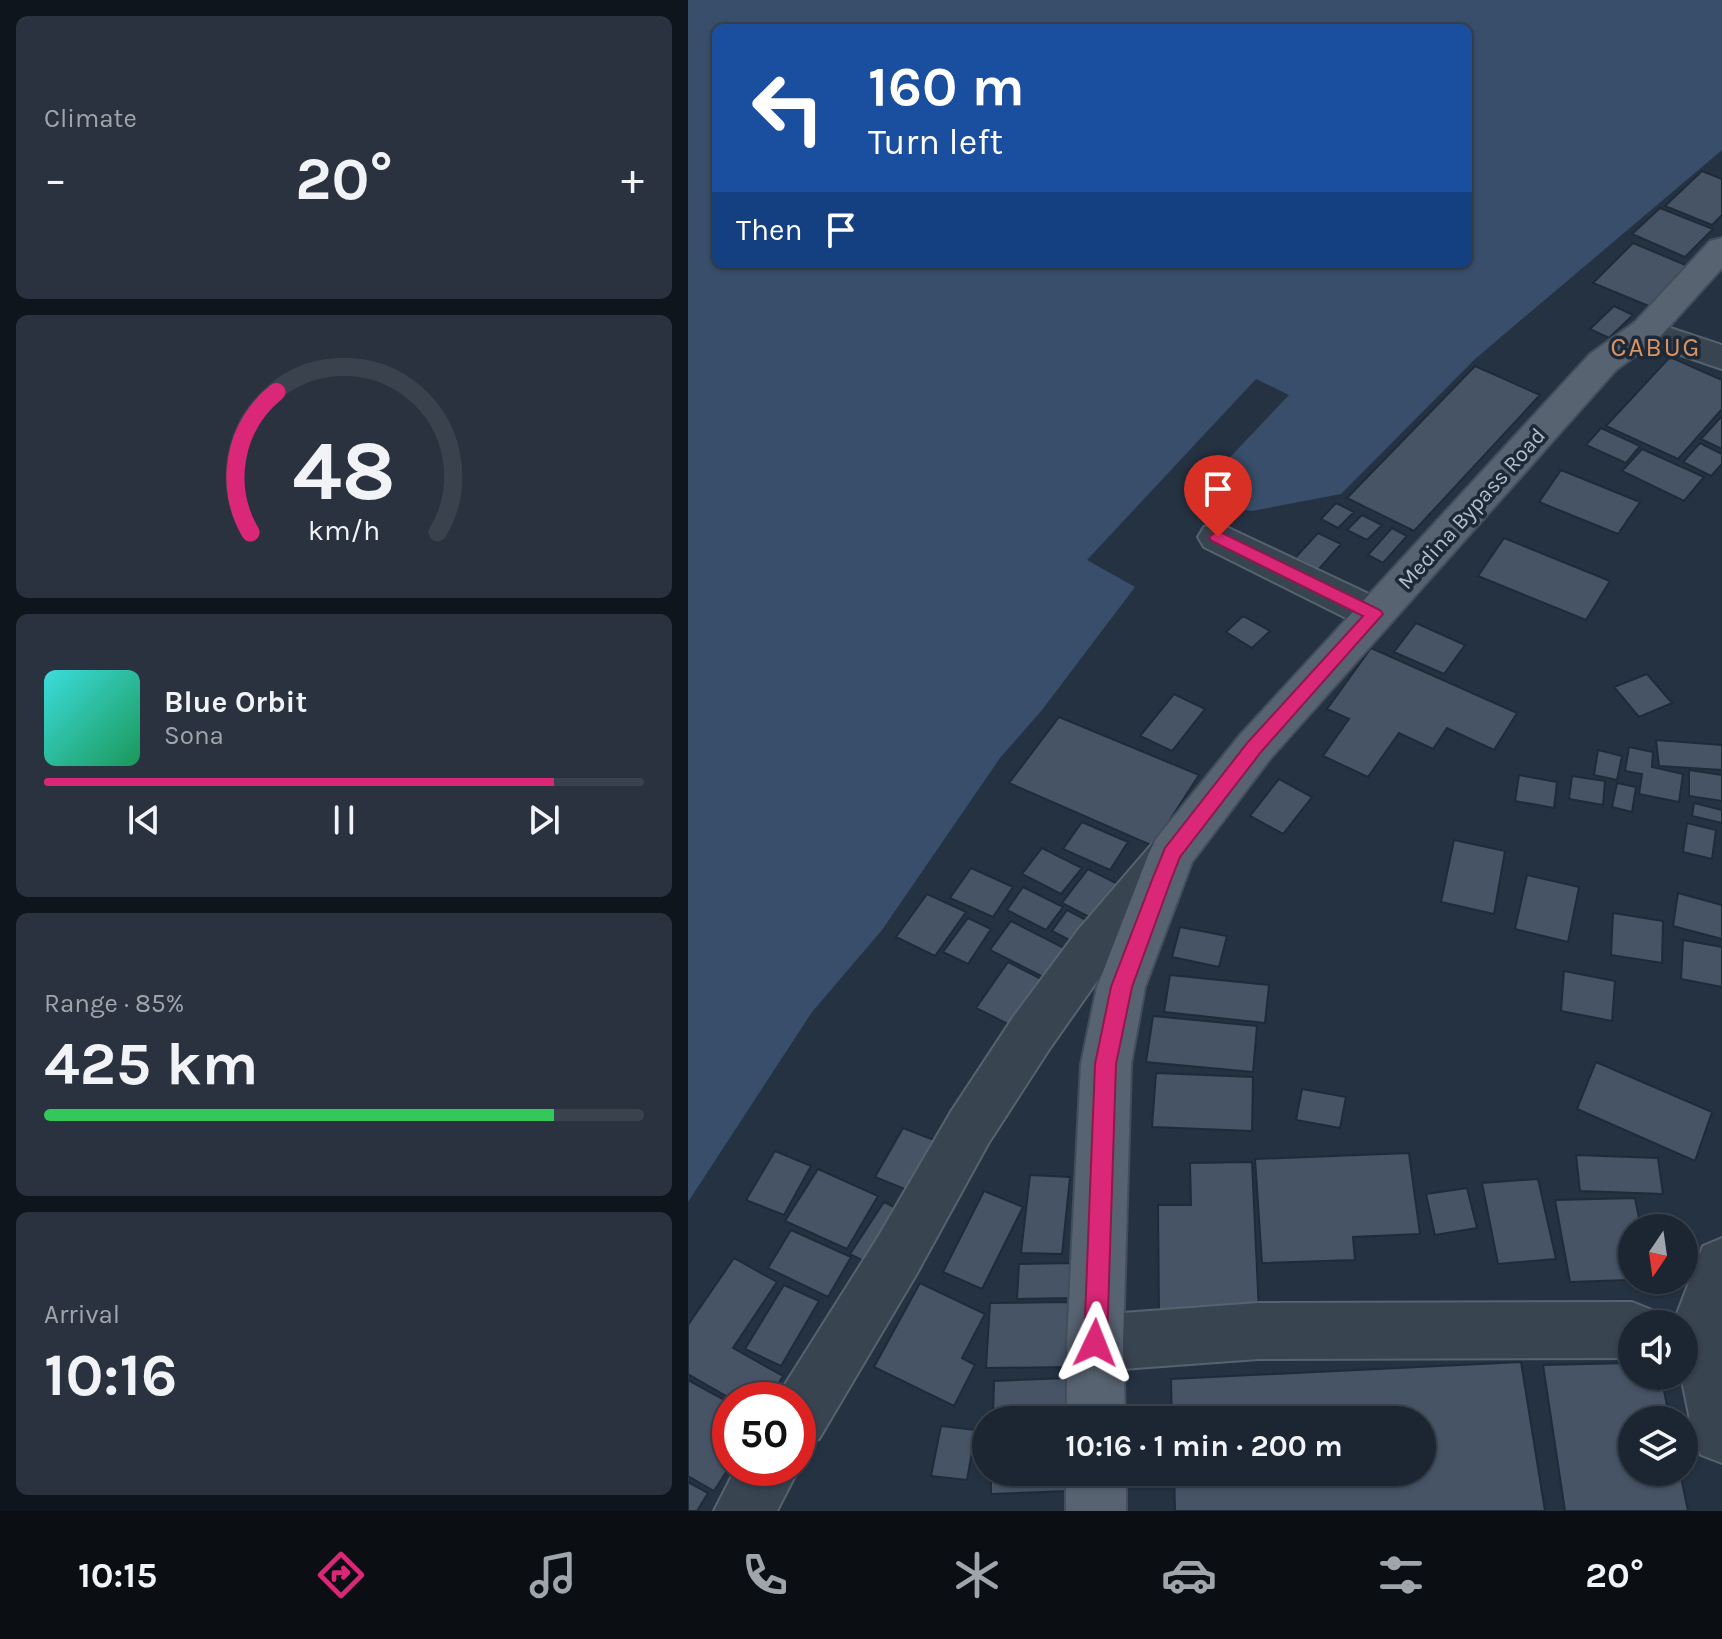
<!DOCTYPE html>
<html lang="en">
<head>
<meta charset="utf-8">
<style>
	:root { --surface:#1c2632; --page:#29323e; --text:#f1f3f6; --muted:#a0a5ac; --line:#3a434d; --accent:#db2777 }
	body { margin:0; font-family:Karla,sans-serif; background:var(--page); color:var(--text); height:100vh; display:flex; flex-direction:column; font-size:30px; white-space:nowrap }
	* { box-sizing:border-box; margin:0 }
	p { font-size:26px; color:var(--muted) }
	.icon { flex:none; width:44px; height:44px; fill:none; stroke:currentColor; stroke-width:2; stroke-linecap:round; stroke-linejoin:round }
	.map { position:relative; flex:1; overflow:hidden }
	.details { display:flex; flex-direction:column; gap:16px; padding:16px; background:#0f151c; width:688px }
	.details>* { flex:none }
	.hud { position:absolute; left:24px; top:24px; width:760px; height:244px; border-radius:12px; box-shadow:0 2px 6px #0004,0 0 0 2px var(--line); background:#1a4fa0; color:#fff; overflow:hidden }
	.needle { width:52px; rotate:193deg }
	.controls { position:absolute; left:930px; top:1214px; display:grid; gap:16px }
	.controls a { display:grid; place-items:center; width:80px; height:80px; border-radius:50%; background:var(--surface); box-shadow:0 2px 6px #0004,0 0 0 2px var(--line); font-size:40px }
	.speed { position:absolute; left:24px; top:1382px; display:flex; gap:16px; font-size:40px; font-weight:700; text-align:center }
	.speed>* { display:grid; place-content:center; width:104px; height:104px; border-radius:50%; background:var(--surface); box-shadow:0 2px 6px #0004,0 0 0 2px var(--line); line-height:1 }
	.speed .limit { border:12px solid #d22; background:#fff; color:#111 }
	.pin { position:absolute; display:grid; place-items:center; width:68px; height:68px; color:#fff; margin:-82px -34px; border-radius:50% 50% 50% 0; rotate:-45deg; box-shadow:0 0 8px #0007 }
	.pin .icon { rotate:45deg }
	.me { position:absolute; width:88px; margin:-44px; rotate:2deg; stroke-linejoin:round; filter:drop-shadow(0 0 6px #0008) }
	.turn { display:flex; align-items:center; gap:28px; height:168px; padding:0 24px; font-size:36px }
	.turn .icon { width:104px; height:104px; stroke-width:2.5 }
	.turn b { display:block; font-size:56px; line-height:68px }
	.then { display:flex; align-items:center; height:76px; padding:0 24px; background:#0003; gap:16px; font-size:30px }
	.big { font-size:60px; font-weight:700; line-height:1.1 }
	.details .widget { flex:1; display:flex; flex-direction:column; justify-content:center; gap:12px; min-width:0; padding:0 28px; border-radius:12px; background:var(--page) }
	.details .dial { align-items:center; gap:0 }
	.dial svg { height:208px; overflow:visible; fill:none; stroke:var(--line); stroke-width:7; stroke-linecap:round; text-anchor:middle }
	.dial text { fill:var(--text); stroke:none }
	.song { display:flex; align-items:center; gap:24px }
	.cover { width:96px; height:96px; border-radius:12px; background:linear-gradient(135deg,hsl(180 70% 55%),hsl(150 70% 35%)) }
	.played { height:8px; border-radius:4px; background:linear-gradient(90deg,var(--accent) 85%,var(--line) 85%) }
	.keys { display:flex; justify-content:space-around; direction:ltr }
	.heat { display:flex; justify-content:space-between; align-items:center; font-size:44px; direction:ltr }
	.charge { height:12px; border-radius:6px; background:linear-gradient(90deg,#34c759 85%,var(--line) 0) }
	.trip { position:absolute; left:284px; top:1406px; width:464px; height:80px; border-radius:40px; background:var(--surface); box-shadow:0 2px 6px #0004,0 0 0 2px var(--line); font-weight:700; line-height:80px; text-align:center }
	.menu { display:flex; height:128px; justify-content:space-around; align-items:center; background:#0b0f14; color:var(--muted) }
	.menu .icon { width:56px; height:56px }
	.menu .current { color:var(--accent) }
	.menu b { font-size:36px; color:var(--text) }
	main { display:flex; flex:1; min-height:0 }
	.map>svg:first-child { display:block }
	.water { fill:#384e6a; fill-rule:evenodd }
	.building { fill:#465466; stroke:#202b39; stroke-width:2 }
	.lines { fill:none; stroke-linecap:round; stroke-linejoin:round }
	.minor-casing { stroke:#57626f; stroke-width:4 }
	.major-casing { stroke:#434d5b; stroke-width:4 }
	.minor { fill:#394451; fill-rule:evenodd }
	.major { fill:#576371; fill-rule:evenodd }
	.route { fill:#db2777; stroke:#8e194d; stroke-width:2 }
	.labels { text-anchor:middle; stroke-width:7; stroke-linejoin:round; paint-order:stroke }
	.street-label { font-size:22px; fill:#b6bfcc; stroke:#1e2937 }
	.quarter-label { font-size:26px; letter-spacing:2px; fill:#da9363; stroke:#1e2937 }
</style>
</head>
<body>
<main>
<section class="details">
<div class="widget"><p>Climate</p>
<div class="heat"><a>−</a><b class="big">20°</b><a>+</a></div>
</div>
<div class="widget dial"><svg viewBox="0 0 100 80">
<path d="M14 69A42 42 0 1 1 86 69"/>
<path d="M14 69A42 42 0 0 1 24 15" stroke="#db2777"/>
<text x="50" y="56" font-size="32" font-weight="700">48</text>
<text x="50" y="72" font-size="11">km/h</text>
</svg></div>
<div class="widget">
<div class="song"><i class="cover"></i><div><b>Blue Orbit</b><p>Sona</p></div></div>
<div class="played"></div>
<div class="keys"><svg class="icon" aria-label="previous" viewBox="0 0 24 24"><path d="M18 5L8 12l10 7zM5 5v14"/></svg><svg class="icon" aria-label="pause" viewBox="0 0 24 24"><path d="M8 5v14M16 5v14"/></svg><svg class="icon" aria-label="next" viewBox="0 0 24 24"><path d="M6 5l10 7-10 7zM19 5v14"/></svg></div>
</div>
<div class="widget"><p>Range · 85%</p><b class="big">425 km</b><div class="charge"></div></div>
<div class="widget"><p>Arrival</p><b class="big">10:16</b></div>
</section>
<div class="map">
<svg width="1034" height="1511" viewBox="0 0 1034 1511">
	<rect width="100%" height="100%" fill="#253242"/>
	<path class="water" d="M0,0H1034V150L787,359L653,494L564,511L539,507L518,497L512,489L601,395L568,379L399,560L447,587L354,710L312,758L194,930L124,1012L0,1202ZM28,28H780V264H28Z"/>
	<path class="building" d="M1014,171L1034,179V215L1024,225L977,206Z
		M972,208L1025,229L997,257L944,234Z
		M945,243L1007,269L968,309L905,283Z
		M926,306L945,315L921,338L902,329Z
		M982,357L1034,380V409L990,459L918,426Z
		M787,366L852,395L726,531L659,498Z
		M1034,416V449L1013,439Z
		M913,428L952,446L938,463L898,445Z
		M1012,443L1034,454V464L1023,476L995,462Z
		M954,449L1016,477L996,501L934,471Z
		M873,470L952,502L930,534L851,502Z
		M648,503L666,512L650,528L633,519Z
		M674,515L694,525L679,540L659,530Z
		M704,528L719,536L695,563L680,555Z
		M630,533L653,544L630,570L607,558Z
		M816,538L922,581L898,620L790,576Z
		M555,616L582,631L564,648L538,632Z
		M728,623L777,645L756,674L706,652Z
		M683,648L829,713L806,750L759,728L745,749L711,733L680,777L635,756L661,719L639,709Z
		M959,674L984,703L951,717L926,687Z
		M486,694L517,709L484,751L452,736Z
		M371,717L511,775L465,846L321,783Z
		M968,740L1034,745V770L971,766Z
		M941,747L965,752L964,767L995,774L991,802L951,794L954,774L937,771Z
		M910,750L934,756L929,780L906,775Z
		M1001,770L1034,775V801L1001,796Z
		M831,775L869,782L866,808L827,801Z
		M884,776L917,781L915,805L881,799Z
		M591,779L624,797L595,834L562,816Z
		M929,783L948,787L944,812L924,807Z
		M1006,803L1034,810V823L1004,816Z
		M394,822L440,842L422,870L375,849Z
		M999,823L1028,830L1024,859L995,852Z
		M766,840L817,851L806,914L753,902Z
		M354,848L394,868L373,894L334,874Z
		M283,868L325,887L305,917L262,898Z
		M400,869L430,884L405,919L374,903Z
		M839,875L891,887L880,942L827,929Z
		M335,887L375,907L358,930L319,910Z
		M990,893L1034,905V939L985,926Z
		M239,894L278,912L247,956L208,937Z
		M379,910L406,924L391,945L364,931Z
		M925,913L975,921L974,963L923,955Z
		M280,918L303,929L280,964L255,952Z
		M323,921L380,950L359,979L302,950Z
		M492,927L539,936L531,967L484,957Z
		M995,940L1034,947V987L993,979Z
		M320,962L361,983L330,1029L288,1008Z
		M876,971L927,981L924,1021L873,1011Z
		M482,975L581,985L577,1023L476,1012Z
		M465,1016L569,1026L565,1072L458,1062Z
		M908,1062L1024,1112L1007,1161L889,1109Z
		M468,1073L565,1077L564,1131L464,1127Z
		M614,1089L658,1097L652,1128L608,1120Z
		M215,1128L251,1142L224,1192L187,1177Z
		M87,1151L123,1166L96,1215L58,1200Z
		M721,1153L732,1234L665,1237L667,1260L574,1263L567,1159Z
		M888,1155L970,1158L975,1194L892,1191Z
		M564,1162L571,1313L471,1315L470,1205H503L502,1163Z
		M130,1169L190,1196L159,1249L97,1221Z
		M342,1175L382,1177L374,1254L333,1253Z
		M850,1179L868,1259L810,1264L794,1183Z
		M779,1188L789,1228L747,1235L738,1194Z
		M296,1191L335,1207L294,1289L255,1272Z
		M947,1198L953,1228H944V1269H939L941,1280L882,1282L867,1200Z
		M196,1202L216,1212L183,1265L162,1254Z
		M103,1230L163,1257L140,1297L80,1268Z
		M46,1258L89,1282L45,1348L95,1376L80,1400H45L0,1374V1325Z
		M385,1263L383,1298L329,1299L331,1264Z
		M232,1283L297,1314L274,1358L287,1365L266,1406L186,1367Z
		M96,1285L131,1301L93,1366L57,1349Z
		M381,1302L380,1367L298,1368L302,1303Z
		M833,1362L857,1511H487L486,1472H734V1420H484L483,1379Z
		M944,1363V1376H973L982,1420H944V1472H992L1000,1511H877L855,1365Z
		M381,1378L380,1420H305L306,1381Z
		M0,1380L42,1403V1466L26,1491L0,1476Z
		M253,1426L288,1430L279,1480L243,1476Z
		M303,1472H380V1491L303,1494Z
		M0,1482L20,1493L9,1511H0Z"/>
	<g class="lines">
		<defs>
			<path id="minor" d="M958,320L1034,345V369L946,339L941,331L946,323Z
				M530,523L700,603L706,614L700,625L686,629L672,625L516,547L510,537L516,527Z
				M480,839L496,844L503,858L496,872L424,960L362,1048L300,1144L228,1275L131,1439L110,1447V1400H88L89,1397L190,1237L264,1110L326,1016L390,930L464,844Z
				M1034,1238V1463L1013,1455L1005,1434L993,1376H996V1324H985L1015,1246Z
				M944,1302L964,1310L970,1324H944V1358L570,1359L407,1371L387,1363L379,1343L387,1323L407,1315L570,1303Z
				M110,1467L111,1468L89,1511H26L48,1468Z"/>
			<path id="major" d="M1034,238V268L970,339L928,370L582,759L504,862L457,987L443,1064L435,1343L437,1420H379V1343L393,1064L409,987L461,853L468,839L552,735L902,354L946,323L1022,241Z
				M378,1472H438V1511H378Z"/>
		</defs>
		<use href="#minor" class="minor-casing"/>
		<use href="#major" class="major-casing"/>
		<use href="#minor" class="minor"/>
		<use href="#major" class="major"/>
	</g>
	<path class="route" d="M530,531L692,610L695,614L573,752L492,857L483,880L444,987L428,1064L419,1343L416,1351L407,1355L399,1351L396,1343L407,1064L423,987L464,880L477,848L560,742L675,616L524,541L521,537Z"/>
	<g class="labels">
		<g class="street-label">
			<text transform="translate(783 508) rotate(-48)" y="8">Medina Bypass Road</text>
		</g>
		<g class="quarter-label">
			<text x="968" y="356">CABUG</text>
		</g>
	</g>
</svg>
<div class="controls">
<a><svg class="needle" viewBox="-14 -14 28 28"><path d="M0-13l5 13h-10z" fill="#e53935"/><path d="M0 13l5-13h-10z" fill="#a0a5ac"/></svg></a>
<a><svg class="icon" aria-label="sound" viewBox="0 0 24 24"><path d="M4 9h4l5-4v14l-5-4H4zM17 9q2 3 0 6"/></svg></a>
<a><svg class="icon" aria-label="layers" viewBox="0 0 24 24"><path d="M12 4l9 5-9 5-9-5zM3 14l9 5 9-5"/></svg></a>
</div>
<div class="speed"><div class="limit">50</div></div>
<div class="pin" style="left:530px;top:537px;background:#d93025"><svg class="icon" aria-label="arrive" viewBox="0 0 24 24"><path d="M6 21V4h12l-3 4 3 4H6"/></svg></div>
<svg class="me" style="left:407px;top:1343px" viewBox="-20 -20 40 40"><path d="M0-17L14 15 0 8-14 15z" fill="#db2777" stroke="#fff" stroke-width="4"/></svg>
<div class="trip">10:16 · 1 min · 200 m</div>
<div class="hud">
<div class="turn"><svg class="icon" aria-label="left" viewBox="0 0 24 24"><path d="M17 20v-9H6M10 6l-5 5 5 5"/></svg><div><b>160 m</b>Turn left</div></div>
<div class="then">Then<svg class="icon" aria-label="arrive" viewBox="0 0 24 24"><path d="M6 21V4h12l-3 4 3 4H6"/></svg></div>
</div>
</div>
</main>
<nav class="menu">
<b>10:15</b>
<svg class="icon current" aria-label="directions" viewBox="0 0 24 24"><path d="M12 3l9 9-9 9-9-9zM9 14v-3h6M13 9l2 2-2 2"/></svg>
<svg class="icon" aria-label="music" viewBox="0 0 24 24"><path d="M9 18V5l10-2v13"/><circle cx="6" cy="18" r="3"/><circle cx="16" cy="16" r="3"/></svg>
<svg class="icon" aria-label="phone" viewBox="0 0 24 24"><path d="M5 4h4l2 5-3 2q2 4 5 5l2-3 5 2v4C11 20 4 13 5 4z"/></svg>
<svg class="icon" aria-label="climate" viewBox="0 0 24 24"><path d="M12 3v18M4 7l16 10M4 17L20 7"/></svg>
<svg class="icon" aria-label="car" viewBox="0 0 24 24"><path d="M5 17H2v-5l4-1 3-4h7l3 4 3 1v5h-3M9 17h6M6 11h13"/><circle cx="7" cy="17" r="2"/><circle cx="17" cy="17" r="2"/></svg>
<svg class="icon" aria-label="filters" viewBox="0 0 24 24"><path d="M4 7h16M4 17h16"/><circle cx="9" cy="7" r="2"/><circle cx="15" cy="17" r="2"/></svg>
<b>20°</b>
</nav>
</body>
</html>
